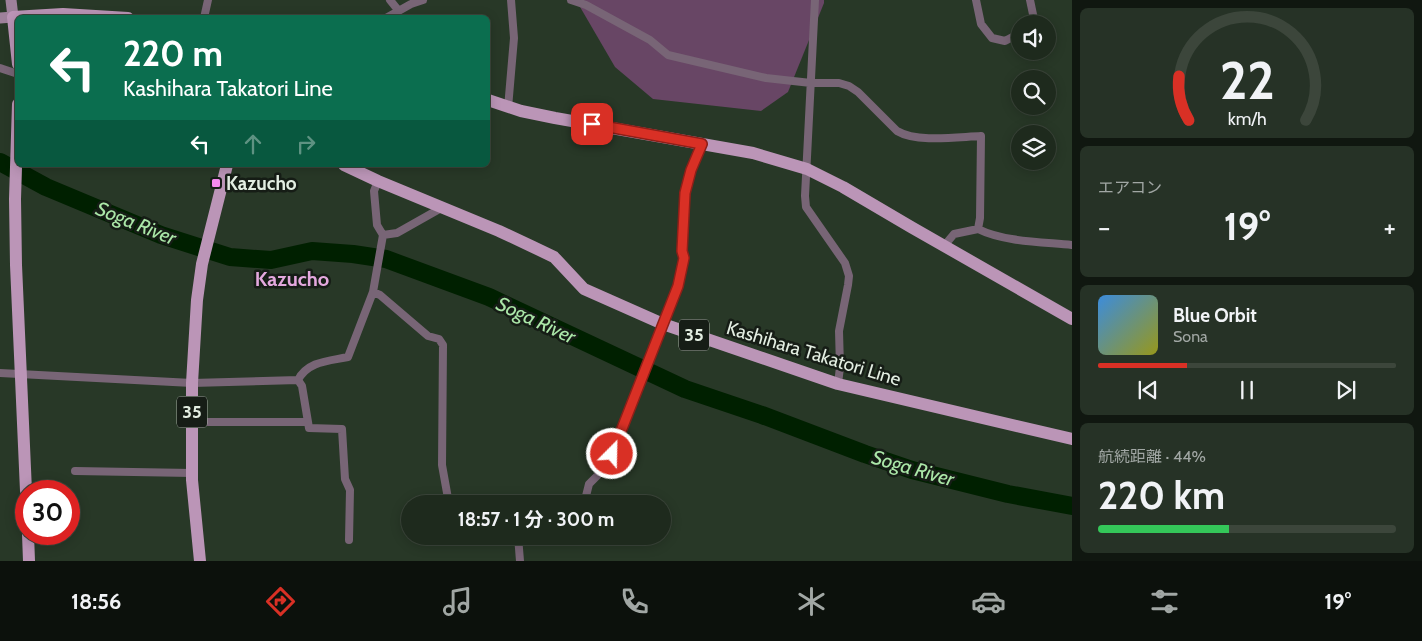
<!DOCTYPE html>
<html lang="ja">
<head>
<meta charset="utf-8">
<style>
	:root { --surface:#1e2a1d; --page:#263226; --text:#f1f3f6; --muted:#a1a7a4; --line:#3c463b; --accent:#d93025 }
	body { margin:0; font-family:Cabin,"Noto Sans JP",sans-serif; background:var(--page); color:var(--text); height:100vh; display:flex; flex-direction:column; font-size:19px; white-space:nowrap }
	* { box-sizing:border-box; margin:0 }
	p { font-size:16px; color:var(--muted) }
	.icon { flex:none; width:28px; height:28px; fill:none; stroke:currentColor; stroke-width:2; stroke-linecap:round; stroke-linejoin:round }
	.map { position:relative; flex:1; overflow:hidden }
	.drawer { display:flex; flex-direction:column; gap:8px; padding:8px; background:#101710; width:350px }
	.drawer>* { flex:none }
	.top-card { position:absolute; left:15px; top:15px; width:475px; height:152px; border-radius:8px; box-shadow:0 2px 12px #0003,0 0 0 1px var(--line); background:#0b6e4f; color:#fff; overflow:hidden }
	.fabs { position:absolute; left:1011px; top:15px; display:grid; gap:10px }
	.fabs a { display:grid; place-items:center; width:45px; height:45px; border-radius:50%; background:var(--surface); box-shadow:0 2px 12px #0003,0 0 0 1px var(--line); font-size:25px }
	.speed { position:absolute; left:15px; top:480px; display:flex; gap:10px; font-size:25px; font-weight:700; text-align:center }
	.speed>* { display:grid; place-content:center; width:65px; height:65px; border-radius:50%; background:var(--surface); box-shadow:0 2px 12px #0003,0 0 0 1px var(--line); line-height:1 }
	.speed .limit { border:8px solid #d22; background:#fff; color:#111 }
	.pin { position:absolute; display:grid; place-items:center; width:42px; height:42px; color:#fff; margin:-21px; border-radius:10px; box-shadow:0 2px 8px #0006 }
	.me { position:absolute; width:55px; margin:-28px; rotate:23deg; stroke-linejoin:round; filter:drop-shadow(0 0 4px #0008) }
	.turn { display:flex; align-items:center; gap:18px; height:105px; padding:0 25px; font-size:22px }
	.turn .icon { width:65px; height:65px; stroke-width:2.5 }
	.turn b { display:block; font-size:35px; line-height:42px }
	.lanes { display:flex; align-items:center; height:48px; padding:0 25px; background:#0003; justify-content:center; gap:25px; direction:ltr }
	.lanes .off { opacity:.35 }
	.big { font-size:38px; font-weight:700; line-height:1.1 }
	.drawer .tile { flex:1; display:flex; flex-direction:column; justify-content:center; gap:8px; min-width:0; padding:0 18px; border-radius:8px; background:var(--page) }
	.drawer .dial { align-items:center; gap:0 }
	.dial svg { height:130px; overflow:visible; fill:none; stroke:var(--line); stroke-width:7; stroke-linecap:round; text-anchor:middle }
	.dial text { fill:var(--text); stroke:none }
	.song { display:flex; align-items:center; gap:15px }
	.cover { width:60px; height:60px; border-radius:8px; background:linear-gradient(135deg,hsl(210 70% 55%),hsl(60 70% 35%)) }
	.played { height:5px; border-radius:2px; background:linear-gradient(90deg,var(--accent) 30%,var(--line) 30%) }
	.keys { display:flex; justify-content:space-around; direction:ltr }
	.heat { display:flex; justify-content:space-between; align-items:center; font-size:28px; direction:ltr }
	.charge { height:8px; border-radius:4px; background:linear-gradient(90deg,#34c759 44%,var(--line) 0) }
	.trip { position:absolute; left:401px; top:495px; width:270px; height:50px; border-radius:25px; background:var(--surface); box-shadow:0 2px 12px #0003,0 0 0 1px var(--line); font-weight:700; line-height:50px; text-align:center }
	.menu { display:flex; height:80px; justify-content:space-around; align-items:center; background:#0c110c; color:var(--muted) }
	.menu .icon { width:35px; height:35px }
	.menu .current { color:var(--accent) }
	.menu b { font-size:22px; color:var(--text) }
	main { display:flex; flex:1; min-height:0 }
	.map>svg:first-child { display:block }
	.green { fill:#684665 }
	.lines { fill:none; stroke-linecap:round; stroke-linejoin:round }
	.river { stroke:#002000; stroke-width:18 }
	.street { stroke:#786576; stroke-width:8 }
	.secondary { stroke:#9e819b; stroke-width:11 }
	.primary { stroke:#bb95b7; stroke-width:12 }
	.route-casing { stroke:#8d1f18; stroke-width:12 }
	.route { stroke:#d93025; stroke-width:9 }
	.poi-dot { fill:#f589ee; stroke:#161d16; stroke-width:2 }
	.labels { text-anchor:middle; stroke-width:5; stroke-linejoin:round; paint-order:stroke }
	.shield { fill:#161d16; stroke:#a6afa5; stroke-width:1 }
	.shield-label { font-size:18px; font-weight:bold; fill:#e3eee2 }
	.poi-label { font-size:19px; font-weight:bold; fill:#e3eee2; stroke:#161d16; text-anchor:start }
	.street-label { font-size:19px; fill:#e3eee2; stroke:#161d16 }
	.water-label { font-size:20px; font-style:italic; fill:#abe7a8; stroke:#161d16 }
	.neighbourhood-label { font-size:20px; font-weight:bold; fill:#e4a8de; stroke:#161d16 }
</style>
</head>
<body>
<main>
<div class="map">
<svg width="1072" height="561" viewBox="0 0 1072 561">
	<rect width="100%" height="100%" fill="#283827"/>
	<path class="green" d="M576,0H824V3L788,92L761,111L653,99L615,67Z"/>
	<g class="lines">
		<path class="river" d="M0,162L46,187L161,235L230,257L271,260L312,251L353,254L386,259L489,297L685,389L762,415L865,454L912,470L1008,494L1072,506"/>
		<path class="street" d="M390,0L398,10
			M571,0L586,5L650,40L668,55L766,78L811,83H839L849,86L858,92L897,131C917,143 957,137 981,136L980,218L978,229L954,234L944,246
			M815,0L805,196L806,207L845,263L849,276L848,285L839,331L840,367L838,384
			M976,0L981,24L992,38L1005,41L1020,33
			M1030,0L1035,24
			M204,18L208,0
			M386,18L411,4L423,0
			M0,68L18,74
			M508,108L514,38L511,0
			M978,229C1004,242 1043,242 1072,245
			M383,235L397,233L443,207
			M373,292L380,295L428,336L439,339L443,345L442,465L449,504
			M0,373L192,383L298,380C308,361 329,361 348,357L373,292L383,235L377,225L374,191L378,181
			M298,380L302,386L309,428L342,429L345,479L350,490L349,540
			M192,422H307
			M75,471L192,473
			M584,504L589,484L605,468L618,440L678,286L684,258L682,251L685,193L691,170L702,144
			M518,536L520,561
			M576,536H577"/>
		<path class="secondary" d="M0,18L13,17L11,0"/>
		<path class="primary" d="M18,64L13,17L63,14L128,18
			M488,100L521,111L555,118L753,153L807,169L843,187L911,227L1072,319
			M18,104L15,199L16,265L26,491
			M344,165L378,181L499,231L531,246L554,257L584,289L663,324L838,384L1072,439
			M28,534L29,561
			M200,561L192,480V383L197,300L202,264L227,165"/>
	</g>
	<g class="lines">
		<defs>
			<path id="route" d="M592,124L702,144L691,170L685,193L682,251L684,258L678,286L612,454"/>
		</defs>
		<use href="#route" class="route-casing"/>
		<use href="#route" class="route"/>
	</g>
	<rect class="poi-dot" x="211" y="178" width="10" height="10" rx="2.5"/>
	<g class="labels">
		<g class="shield">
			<rect x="679" y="319.5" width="30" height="31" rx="4"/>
			<rect x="177" y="396.5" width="30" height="31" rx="4"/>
		</g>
		<g class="shield-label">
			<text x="694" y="341">35</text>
			<text x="192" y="418">35</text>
		</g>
		<g class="poi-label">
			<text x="226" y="190">Kazucho</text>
		</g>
		<g class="street-label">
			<text transform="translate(814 353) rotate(17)" y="7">Kashihara Takatori Line</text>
		</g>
		<g class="water-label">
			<text transform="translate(136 223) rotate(22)" y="7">Soga River</text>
			<text transform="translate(536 320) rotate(25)" y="7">Soga River</text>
			<text transform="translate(913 468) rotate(16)" y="7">Soga River</text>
		</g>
		<g class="neighbourhood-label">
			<text x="292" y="286">Kazucho</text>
		</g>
	</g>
</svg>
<div class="fabs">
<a><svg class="icon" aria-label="sound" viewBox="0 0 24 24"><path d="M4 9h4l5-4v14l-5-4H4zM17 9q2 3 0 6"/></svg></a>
<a><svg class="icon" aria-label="search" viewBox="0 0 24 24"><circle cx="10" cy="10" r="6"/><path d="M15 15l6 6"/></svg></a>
<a><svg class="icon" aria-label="layers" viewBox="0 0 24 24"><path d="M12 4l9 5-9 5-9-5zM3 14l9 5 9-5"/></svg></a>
</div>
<div class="speed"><div class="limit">30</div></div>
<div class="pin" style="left:592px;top:124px;background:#d93025"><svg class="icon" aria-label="arrive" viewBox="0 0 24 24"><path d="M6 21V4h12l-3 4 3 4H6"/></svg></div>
<svg class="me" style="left:612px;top:454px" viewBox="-20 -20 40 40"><circle r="17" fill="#d93025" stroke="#fff" stroke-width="3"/><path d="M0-11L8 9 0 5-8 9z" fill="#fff"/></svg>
<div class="trip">18:57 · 1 分 · 300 m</div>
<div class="top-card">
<div class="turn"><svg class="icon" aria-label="left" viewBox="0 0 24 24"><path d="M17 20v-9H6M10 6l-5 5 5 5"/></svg><div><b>220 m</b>Kashihara Takatori Line</div></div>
<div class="lanes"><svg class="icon" aria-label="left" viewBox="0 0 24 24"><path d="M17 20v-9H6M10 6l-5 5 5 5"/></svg><svg class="icon off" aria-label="ahead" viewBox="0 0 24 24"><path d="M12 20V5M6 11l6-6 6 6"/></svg><svg class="icon off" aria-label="right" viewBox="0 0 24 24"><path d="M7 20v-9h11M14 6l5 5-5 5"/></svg></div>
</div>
</div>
<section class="drawer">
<div class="tile dial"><svg viewBox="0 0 100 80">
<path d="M14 69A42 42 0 1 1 86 69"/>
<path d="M14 69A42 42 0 0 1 8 42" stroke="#d93025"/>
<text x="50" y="56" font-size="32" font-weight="700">22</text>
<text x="50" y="72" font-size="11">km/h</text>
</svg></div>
<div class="tile"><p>エアコン</p>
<div class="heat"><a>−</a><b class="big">19°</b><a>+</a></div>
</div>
<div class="tile">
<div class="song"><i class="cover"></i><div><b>Blue Orbit</b><p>Sona</p></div></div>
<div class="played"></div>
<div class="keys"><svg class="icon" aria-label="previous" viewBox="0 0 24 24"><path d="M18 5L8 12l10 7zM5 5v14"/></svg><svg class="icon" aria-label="pause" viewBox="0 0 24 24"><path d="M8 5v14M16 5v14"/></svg><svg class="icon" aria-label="next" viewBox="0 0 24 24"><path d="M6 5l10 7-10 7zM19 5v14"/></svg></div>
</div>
<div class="tile"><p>航続距離 · 44%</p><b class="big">220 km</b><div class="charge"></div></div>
</section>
</main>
<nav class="menu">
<b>18:56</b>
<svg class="icon current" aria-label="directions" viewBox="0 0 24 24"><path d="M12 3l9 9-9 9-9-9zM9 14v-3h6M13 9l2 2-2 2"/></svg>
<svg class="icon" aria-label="music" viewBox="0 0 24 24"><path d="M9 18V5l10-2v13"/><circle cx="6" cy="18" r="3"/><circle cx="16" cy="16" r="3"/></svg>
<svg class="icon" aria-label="phone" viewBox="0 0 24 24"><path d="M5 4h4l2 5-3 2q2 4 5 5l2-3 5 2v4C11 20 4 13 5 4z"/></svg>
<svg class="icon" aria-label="climate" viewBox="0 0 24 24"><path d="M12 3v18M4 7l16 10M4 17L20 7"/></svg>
<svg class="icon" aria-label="car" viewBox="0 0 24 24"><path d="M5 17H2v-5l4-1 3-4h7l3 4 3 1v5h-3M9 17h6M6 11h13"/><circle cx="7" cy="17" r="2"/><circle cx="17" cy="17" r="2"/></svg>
<svg class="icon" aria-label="filters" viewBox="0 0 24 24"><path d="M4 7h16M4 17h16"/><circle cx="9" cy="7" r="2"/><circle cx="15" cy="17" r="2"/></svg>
<b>19°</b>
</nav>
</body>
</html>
